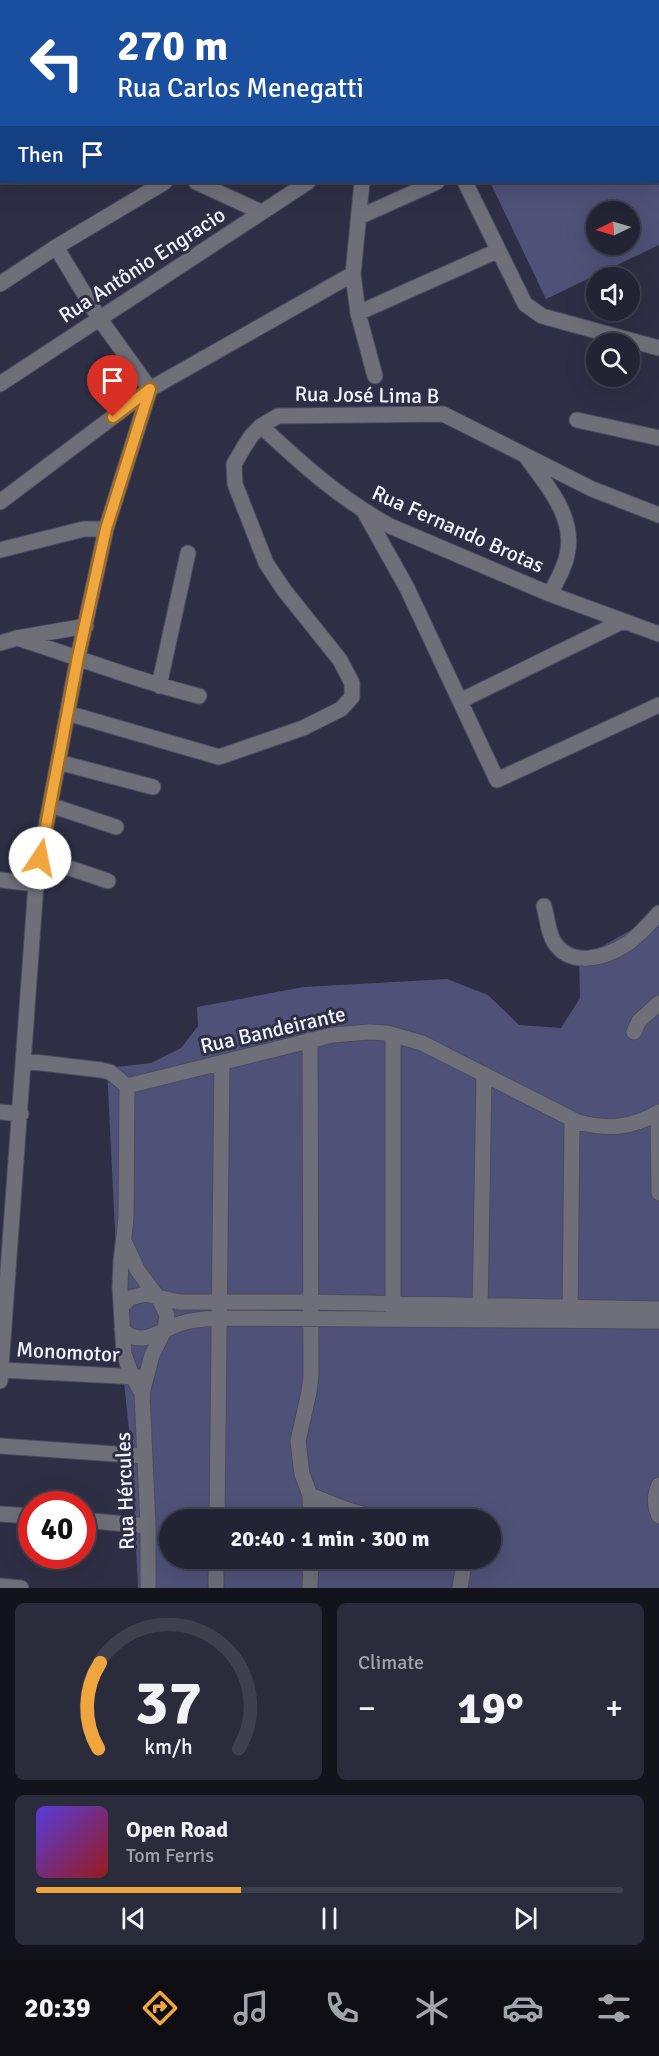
<!DOCTYPE html>
<html lang="en">
<head>
<meta charset="utf-8">
<style>
	:root { --surface:#222333; --page:#2a2b3b; --text:#f1f3f6; --muted:#a2a4ac; --line:#3f404e; --accent:#f0a63f }
	body { margin:0; font-family:Signika,sans-serif; background:var(--page); color:var(--text); height:100vh; display:flex; flex-direction:column; font-size:22px; white-space:nowrap }
	* { box-sizing:border-box; margin:0 }
	p { font-size:20px; color:var(--muted) }
	.icon { flex:none; width:33px; height:33px; fill:none; stroke:currentColor; stroke-width:2; stroke-linecap:round; stroke-linejoin:round }
	.map { position:relative; height:1588px; overflow:hidden }
	.drawer { display:flex; flex-direction:column; gap:15px; padding:15px; background:#13131c; flex:1 }
	.drawer>* { flex:none }
	.banner { position:absolute; left:0px; top:0px; width:660px; height:183px; box-shadow:0 6px 24px #0002,0 0 0 2px var(--line); background:#1a4fa0; color:#fff; overflow:hidden }
	.needle { width:39px; rotate:265deg }
	.tools { position:absolute; left:586px; top:201px; display:grid; gap:12px }
	.tools a { display:grid; place-items:center; width:54px; height:54px; border-radius:50%; background:var(--surface); box-shadow:0 6px 24px #0002,0 0 0 2px var(--line); font-size:30px }
	.speed { position:absolute; left:18px; top:1491px; display:flex; gap:12px; font-size:30px; font-weight:700; text-align:center }
	.speed>* { display:grid; place-content:center; width:78px; height:78px; border-radius:50%; background:var(--surface); box-shadow:0 6px 24px #0002,0 0 0 2px var(--line); line-height:1 }
	.speed .limit { border:9px solid #d22; background:#fff; color:#111 }
	.pin { position:absolute; display:grid; place-items:center; width:51px; height:51px; color:#fff; margin:-62px -26px; border-radius:50% 50% 50% 0; rotate:-45deg; box-shadow:0 0 6px #0007 }
	.pin .icon { rotate:45deg }
	.me { position:absolute; width:66px; margin:-33px; rotate:11deg; stroke-linejoin:round; filter:drop-shadow(0 0 4px #0008) }
	.turn { display:flex; align-items:center; gap:21px; height:126px; padding:0 18px; font-size:27px }
	.turn .icon { width:78px; height:78px; stroke-width:2.5 }
	.turn b { display:block; font-size:42px; line-height:51px }
	.then { display:flex; align-items:center; height:57px; padding:0 18px; background:#0003; gap:12px; font-size:22px }
	.big { font-size:45px; font-weight:700; line-height:1.1 }
	.drawer .tile { flex:1; display:flex; flex-direction:column; justify-content:center; gap:9px; min-width:0; padding:0 21px; border-radius:9px; background:var(--page) }
	.drawer .dial { align-items:center; gap:0 }
	.dial svg { height:156px; overflow:visible; fill:none; stroke:var(--line); stroke-width:7; stroke-linecap:round; text-anchor:middle }
	.dial text { fill:var(--text); stroke:none }
	.song { display:flex; align-items:center; gap:18px }
	.cover { width:72px; height:72px; border-radius:9px; background:linear-gradient(135deg,hsl(250 70% 55%),hsl(0 70% 35%)) }
	.played { height:6px; border-radius:3px; background:linear-gradient(90deg,var(--accent) 35%,var(--line) 35%) }
	.keys { display:flex; justify-content:space-around; direction:ltr }
	.heat { display:flex; justify-content:space-between; align-items:center; font-size:33px; direction:ltr }
	.drawer .tiles { flex:1; display:grid; gap:15px; grid-template-columns:1fr 1fr }
	.tile:last-child { grid-column:span 2 }
	.trip { position:absolute; left:159px; top:1509px; width:342px; height:60px; border-radius:30px; background:var(--surface); box-shadow:0 6px 24px #0002,0 0 0 2px var(--line); font-weight:700; line-height:60px; text-align:center }
	.dock { display:flex; height:96px; justify-content:space-around; align-items:center; background:#0e0e14; color:var(--muted) }
	.dock .icon { width:42px; height:42px }
	.dock .on { color:var(--accent) }
	.dock b { font-size:27px; color:var(--text) }
	.map>svg:first-child { display:block }
	.green { fill:#4f5178; fill-rule:evenodd }
	.lines { fill:none; stroke-linecap:round; stroke-linejoin:round }
	.minor-casing { stroke:#4a4b5e; stroke-width:17 }
	.major-casing { stroke:#4a4b5e; stroke-width:17 }
	.minor { stroke:#6e6f79; stroke-width:15 }
	.major { stroke:#a9abc1; stroke-width:15 }
	.route-casing { stroke:#9c6c29; stroke-width:15 }
	.route { stroke:#f0a63f; stroke-width:10 }
	.labels { text-anchor:middle; stroke-width:6; stroke-linejoin:round; paint-order:stroke }
	.street-label { font-size:21px; fill:#f3f4ff; stroke:#2e2f44 }
</style>
</head>
<body>
<div class="map">
<svg width="659" height="1588" viewBox="0 0 659 1588">
	<rect width="100%" height="100%" fill="#2e2f44"/>
	<path class="green" d="M659,89V245L546,299L490,182H658ZM597,212H630V244H597Z
		M659,914V1588H138L132,1460L121,1353L107,1068L151,1063L181,1048L198,1026L197,1007L304,987L447,979L488,995L519,1025L561,1028L580,998L579,957L601,947ZM170,1520H490V1558H170Z"/>
	<g class="lines">
		<defs>
			<path id="minor" d="M67,0L69,2
				M238,0L240,2
				M515,0L516,2
				M147,2L148,0
				M392,2V0
				M415,2L418,0
				M619,2L622,0
				M658,75H659
				M0,174L2,173
				M196,182L261,212
				M362,182L353,274L358,313L375,376
				M465,182L525,304L542,316L659,348
				M359,217L437,182
				M56,247L99,318L150,389
				M0,284L56,247L165,182
				M358,313L497,251
				M0,384L308,182
				M577,420L659,438
				M261,426C303,465 339,498 390,526L550,594L659,634
				M527,458C547,485 576,518 567,555C565,568 556,582 550,594
				M0,502L150,389L353,274
				M365,513L407,588L497,780L659,705
				M0,550L84,529H106
				M17,638C78,657 137,681 199,696
				M0,643L17,638L86,626
				M159,686L188,553
				M460,701L623,621
				M67,713L219,757L303,728L341,709L352,697V683L340,660L284,590L266,563L235,484L234,464L244,447L252,435L261,426L278,416L443,414L592,489L659,515
				M58,762L153,787
				M50,805L116,827
				M40,858L108,881
				M0,880L36,884
				M544,906C547,917 548,932 554,942C571,968 604,958 625,945C638,937 649,924 659,913
				M634,1032L639,1021L659,1003
				M310,1040L311,1376L309,1392L298,1441L302,1474L310,1495L311,1520
				M25,1061L101,1070L110,1072L127,1086
				M127,1086L333,1035L369,1032L387,1033L422,1043L578,1122C608,1130 632,1128 659,1112
				M127,1086L126,1218L121,1261L120,1287L124,1354L132,1376L142,1393
				M0,1112L21,1114
				M658,1113L659,1193
				M124,1241L138,1271L159,1299L167,1315L165,1329L152,1355L142,1393L148,1526V1588
				M122,1306L130,1298L145,1294L179,1302H311L659,1309
				M393,1314V1035
				M480,1314L484,1074
				M570,1317L572,1119
				M122,1329C141,1350 161,1329 182,1323C194,1319 207,1319 220,1318L659,1321
				M1,1370L139,1377
				M0,1381L36,884L40,858L78,657L106,529L150,389
				M0,1446L145,1456
				M659,1485C654,1496 654,1505 659,1516
				M310,1495C333,1504 357,1516 382,1517C403,1518 422,1512 442,1520
				M0,1514L32,1516
				M82,1520L148,1526
				M217,1520L222,1063
				M0,1586L21,1588
				M216,1588V1558
				M310,1588L311,1558
				M460,1588L465,1558"/>
			<path id="major" d="M23,2L24,0
				M0,46L2,43"/>
		</defs>
		<use href="#minor" class="minor-casing"/>
		<use href="#major" class="major-casing"/>
		<use href="#minor" class="minor"/>
		<use href="#major" class="major"/>
	</g>
	<g class="lines">
		<defs>
			<path id="route" d="M40,858L78,657L106,529L150,389L113,417"/>
		</defs>
		<use href="#route" class="route-casing"/>
		<use href="#route" class="route"/>
	</g>
	<g class="labels">
		<g class="street-label">
			<text transform="translate(142 265) rotate(-33)" y="7">Rua Antônio Engracio</text>
			<text transform="translate(367 395) rotate(1)" y="7">Rua José Lima B</text>
			<text transform="translate(458 529) rotate(24)" y="7">Rua Fernando Brotas</text>
			<text transform="translate(273 1030) rotate(-13)" y="7">Rua Bandeirante</text>
			<text transform="translate(68 1352) rotate(3)" y="7">Monomotor</text>
			<text transform="translate(125 1491) rotate(-92)" y="7">Rua Hércules</text>
		</g>
	</g>
</svg>
<div class="tools">
<a><svg class="needle" viewBox="-14 -14 28 28"><path d="M0-13l5 13h-10z" fill="#e53935"/><path d="M0 13l5-13h-10z" fill="#a2a4ac"/></svg></a>
<a><svg class="icon" aria-label="sound" viewBox="0 0 24 24"><path d="M4 9h4l5-4v14l-5-4H4zM17 9q2 3 0 6"/></svg></a>
<a><svg class="icon" aria-label="search" viewBox="0 0 24 24"><circle cx="10" cy="10" r="6"/><path d="M15 15l6 6"/></svg></a>
</div>
<div class="speed"><div class="limit">40</div></div>
<div class="pin" style="left:113px;top:417px;background:#d93025"><svg class="icon" aria-label="arrive" viewBox="0 0 24 24"><path d="M6 21V4h12l-3 4 3 4H6"/></svg></div>
<svg class="me" style="left:40px;top:858px" viewBox="-20 -20 40 40"><circle r="19" fill="#fff"/><path d="M0-13L10 11 0 6-10 11z" fill="#f0a63f"/></svg>
<div class="trip">20:40 · 1 min · 300 m</div>
<div class="banner">
<div class="turn"><svg class="icon" aria-label="left" viewBox="0 0 24 24"><path d="M17 20v-9H6M10 6l-5 5 5 5"/></svg><div><b>270 m</b>Rua Carlos Menegatti</div></div>
<div class="then">Then<svg class="icon" aria-label="arrive" viewBox="0 0 24 24"><path d="M6 21V4h12l-3 4 3 4H6"/></svg></div>
</div>
</div>
<section class="drawer">
<div class="tiles">
<div class="tile dial"><svg viewBox="0 0 100 80">
<path d="M14 69A42 42 0 1 1 86 69"/>
<path d="M14 69A42 42 0 0 1 15 25" stroke="#f0a63f"/>
<text x="50" y="56" font-size="32" font-weight="700">37</text>
<text x="50" y="72" font-size="11">km/h</text>
</svg></div>
<div class="tile"><p>Climate</p>
<div class="heat"><a>−</a><b class="big">19°</b><a>+</a></div>
</div>
<div class="tile">
<div class="song"><i class="cover"></i><div><b>Open Road</b><p>Tom Ferris</p></div></div>
<div class="played"></div>
<div class="keys"><svg class="icon" aria-label="previous" viewBox="0 0 24 24"><path d="M18 5L8 12l10 7zM5 5v14"/></svg><svg class="icon" aria-label="pause" viewBox="0 0 24 24"><path d="M8 5v14M16 5v14"/></svg><svg class="icon" aria-label="next" viewBox="0 0 24 24"><path d="M6 5l10 7-10 7zM19 5v14"/></svg></div>
</div>
</div>
</section>
<nav class="dock">
<b>20:39</b>
<svg class="icon on" aria-label="directions" viewBox="0 0 24 24"><path d="M12 3l9 9-9 9-9-9zM9 14v-3h6M13 9l2 2-2 2"/></svg>
<svg class="icon" aria-label="music" viewBox="0 0 24 24"><path d="M9 18V5l10-2v13"/><circle cx="6" cy="18" r="3"/><circle cx="16" cy="16" r="3"/></svg>
<svg class="icon" aria-label="phone" viewBox="0 0 24 24"><path d="M5 4h4l2 5-3 2q2 4 5 5l2-3 5 2v4C11 20 4 13 5 4z"/></svg>
<svg class="icon" aria-label="climate" viewBox="0 0 24 24"><path d="M12 3v18M4 7l16 10M4 17L20 7"/></svg>
<svg class="icon" aria-label="car" viewBox="0 0 24 24"><path d="M5 17H2v-5l4-1 3-4h7l3 4 3 1v5h-3M9 17h6M6 11h13"/><circle cx="7" cy="17" r="2"/><circle cx="17" cy="17" r="2"/></svg>
<svg class="icon" aria-label="filters" viewBox="0 0 24 24"><path d="M4 7h16M4 17h16"/><circle cx="9" cy="7" r="2"/><circle cx="15" cy="17" r="2"/></svg>
</nav>
</body>
</html>
